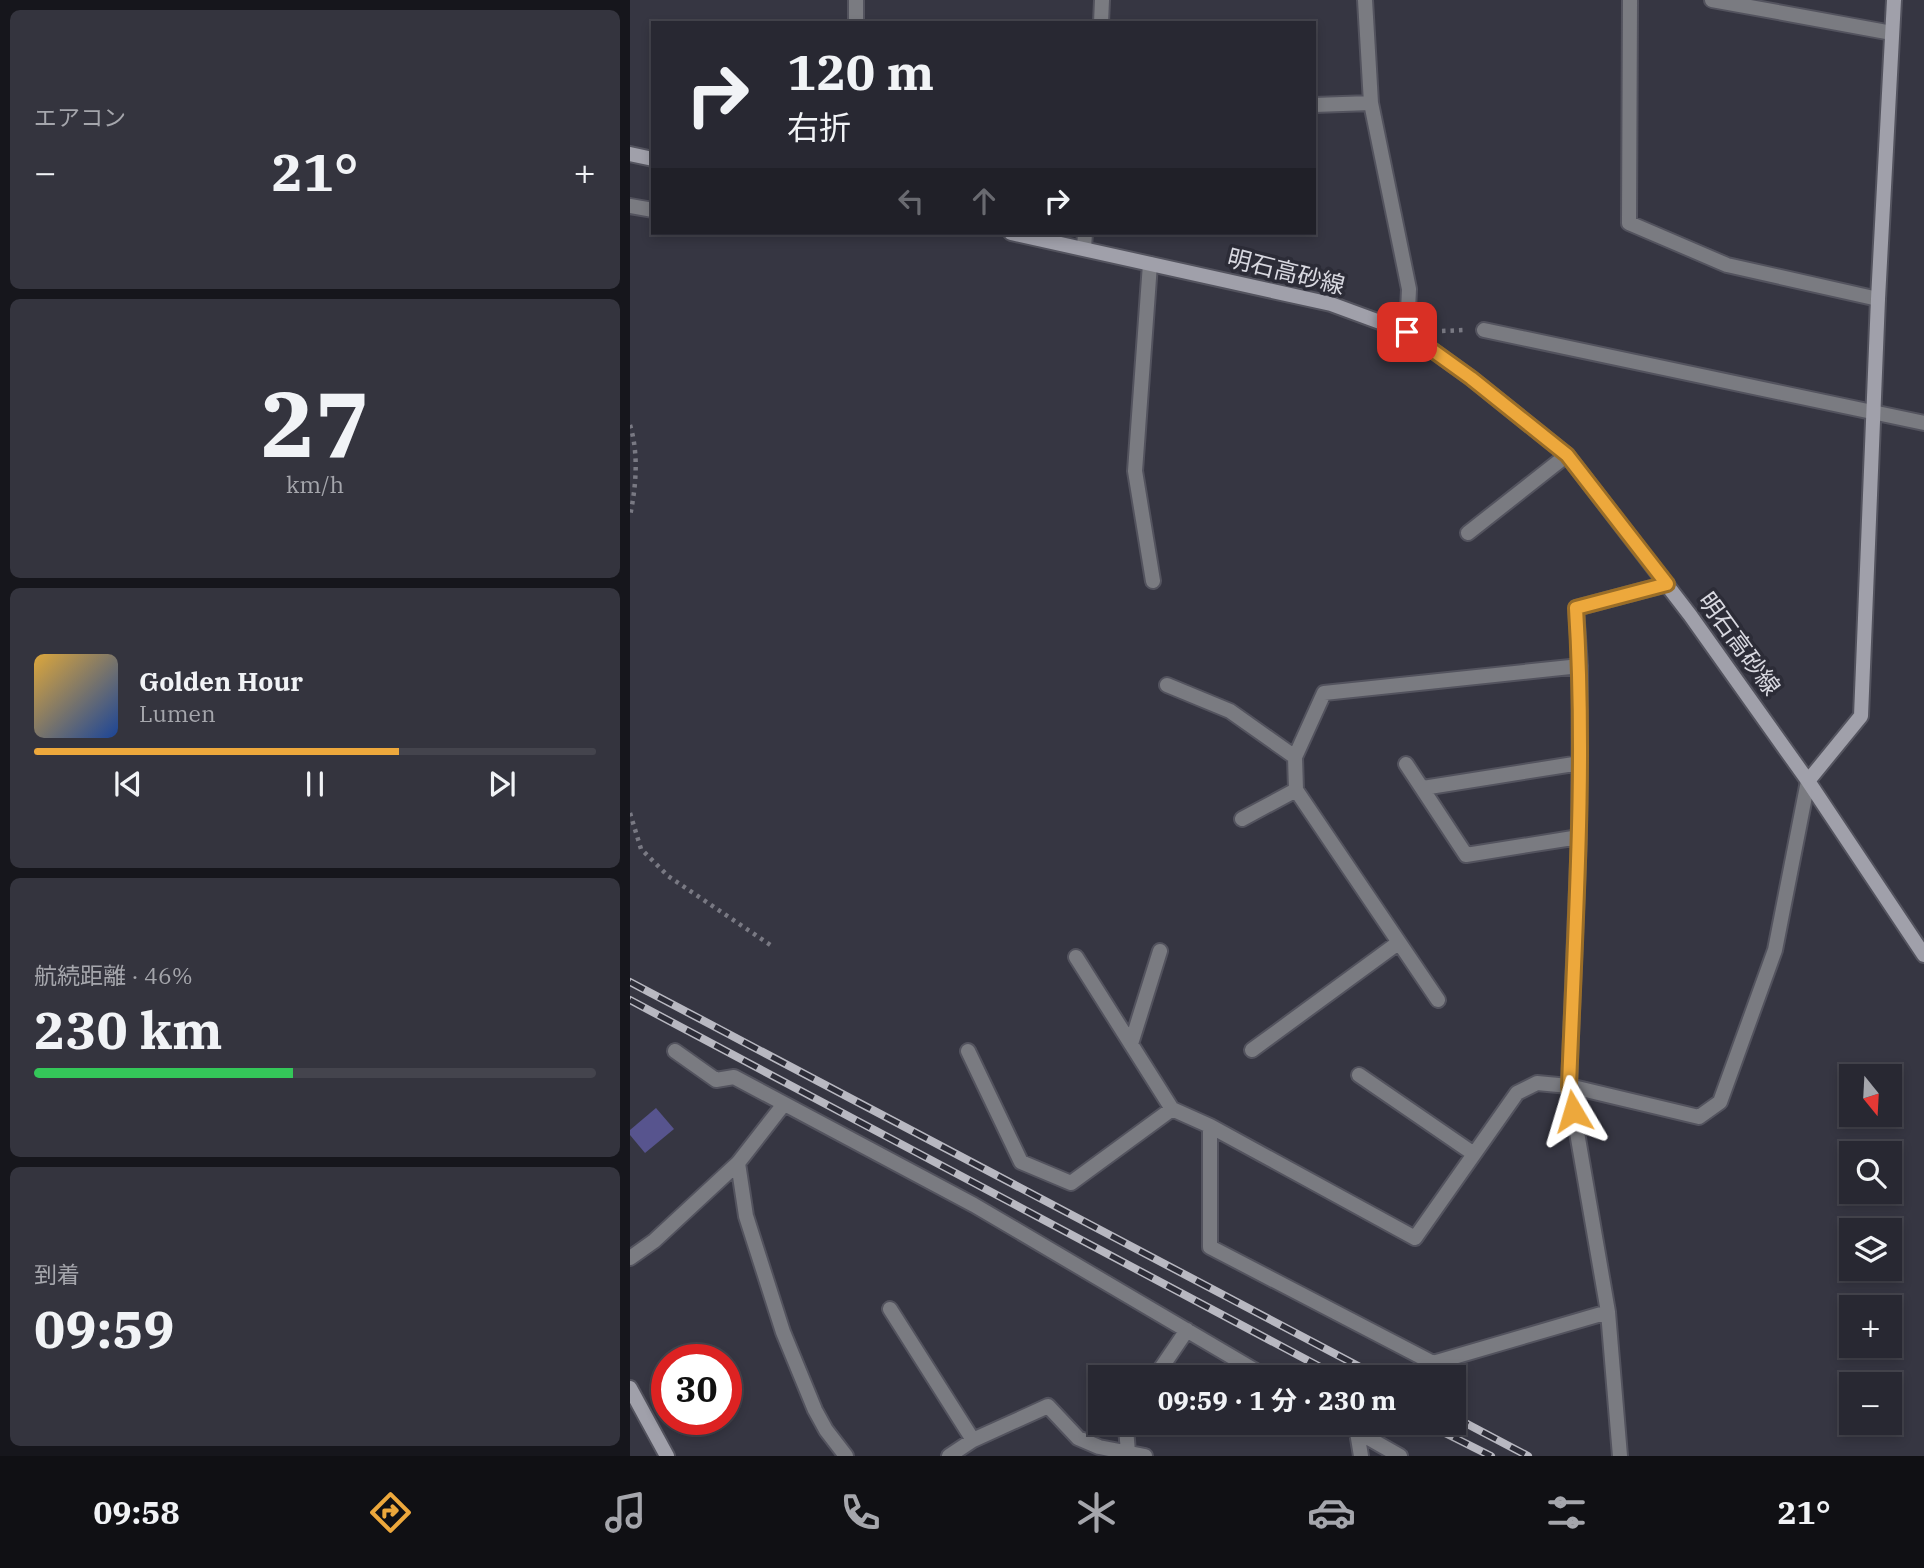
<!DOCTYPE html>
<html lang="ja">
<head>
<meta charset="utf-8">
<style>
	:root { --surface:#282832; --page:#34343e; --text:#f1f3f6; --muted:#a5a6ac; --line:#44444d; --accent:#eda83c }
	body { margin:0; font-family:"IBM Plex Serif","Noto Sans JP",serif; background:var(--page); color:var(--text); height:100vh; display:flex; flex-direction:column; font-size:26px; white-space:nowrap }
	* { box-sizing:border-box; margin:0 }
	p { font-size:23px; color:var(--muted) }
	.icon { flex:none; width:38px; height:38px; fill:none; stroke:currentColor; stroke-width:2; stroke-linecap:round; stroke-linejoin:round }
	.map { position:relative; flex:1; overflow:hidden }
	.panel { display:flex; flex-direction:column; gap:10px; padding:10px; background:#16161c; width:630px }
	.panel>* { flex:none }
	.top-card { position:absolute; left:21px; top:21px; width:665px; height:214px; border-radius:0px; box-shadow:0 4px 10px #0003,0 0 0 2px var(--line); background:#282832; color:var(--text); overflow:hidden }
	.needle { width:46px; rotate:162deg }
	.controls { position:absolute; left:1209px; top:1064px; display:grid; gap:14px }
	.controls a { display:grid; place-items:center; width:63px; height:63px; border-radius:0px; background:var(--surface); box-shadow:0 4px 10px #0003,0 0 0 2px var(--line); font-size:35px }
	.speed { position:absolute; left:21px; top:1344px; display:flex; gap:14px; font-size:35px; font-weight:700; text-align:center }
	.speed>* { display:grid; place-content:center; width:91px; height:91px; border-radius:50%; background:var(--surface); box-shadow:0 4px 10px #0003,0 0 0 2px var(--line); line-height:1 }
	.speed .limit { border:10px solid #d22; background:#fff; color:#111 }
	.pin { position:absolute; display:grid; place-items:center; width:60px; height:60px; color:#fff; margin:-30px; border-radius:14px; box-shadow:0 4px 10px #0006 }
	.me { position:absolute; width:77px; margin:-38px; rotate:353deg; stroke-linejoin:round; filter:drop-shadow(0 0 5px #0008) }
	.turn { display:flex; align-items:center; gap:24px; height:147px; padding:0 21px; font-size:32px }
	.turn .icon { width:91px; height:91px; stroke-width:2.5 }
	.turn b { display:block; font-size:49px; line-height:60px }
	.lanes { display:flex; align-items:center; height:66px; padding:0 21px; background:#0003; justify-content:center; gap:35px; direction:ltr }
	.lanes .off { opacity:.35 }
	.big { font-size:52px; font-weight:700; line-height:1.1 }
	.panel .card { flex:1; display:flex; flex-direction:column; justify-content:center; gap:10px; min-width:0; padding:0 24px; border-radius:10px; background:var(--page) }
	.panel .dial { align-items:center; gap:0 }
	.dial b { font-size:91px; line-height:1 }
	.song { display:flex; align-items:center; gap:21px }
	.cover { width:84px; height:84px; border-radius:10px; background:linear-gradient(135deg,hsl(40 70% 55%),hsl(220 70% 35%)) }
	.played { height:7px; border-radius:4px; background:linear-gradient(90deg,var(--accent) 65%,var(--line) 65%) }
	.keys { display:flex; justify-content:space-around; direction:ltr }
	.heat { display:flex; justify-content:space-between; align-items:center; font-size:38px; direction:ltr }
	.charge { height:10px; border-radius:5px; background:linear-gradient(90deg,#34c759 46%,var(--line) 0) }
	.trip { position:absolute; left:458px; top:1365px; width:378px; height:70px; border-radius:0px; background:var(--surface); box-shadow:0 4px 10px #0003,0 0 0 2px var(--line); font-weight:700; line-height:70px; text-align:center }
	.tab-bar { display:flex; height:112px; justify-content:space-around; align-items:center; background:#101014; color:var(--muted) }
	.tab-bar .icon { width:49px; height:49px }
	.tab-bar .selected { color:var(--accent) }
	.tab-bar b { font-size:32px; color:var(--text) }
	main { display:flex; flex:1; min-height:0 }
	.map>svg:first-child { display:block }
	.building { fill:#57548e }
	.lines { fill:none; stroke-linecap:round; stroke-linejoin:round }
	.street-casing { stroke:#53535e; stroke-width:18 }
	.secondary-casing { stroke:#53535e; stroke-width:18 }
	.path { stroke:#797983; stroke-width:4.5; stroke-dasharray:3.5 5; stroke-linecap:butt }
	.street { stroke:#7a7b81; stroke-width:14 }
	.secondary { stroke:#a0a0aa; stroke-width:14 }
	.rail-casing { stroke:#b8b8c1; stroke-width:8 }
	.rail { stroke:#2c2c37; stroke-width:5; stroke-dasharray:16; stroke-linecap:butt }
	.route-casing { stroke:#9a6d27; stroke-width:18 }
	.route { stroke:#eda83c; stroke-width:12 }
	.labels { text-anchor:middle; stroke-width:7; stroke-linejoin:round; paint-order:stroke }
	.street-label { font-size:24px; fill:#d8d8e0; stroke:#2c2c37 }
</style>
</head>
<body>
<main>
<section class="panel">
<div class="card"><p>エアコン</p>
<div class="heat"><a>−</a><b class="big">21°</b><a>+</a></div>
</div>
<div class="card dial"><b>27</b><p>km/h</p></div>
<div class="card">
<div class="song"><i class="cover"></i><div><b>Golden Hour</b><p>Lumen</p></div></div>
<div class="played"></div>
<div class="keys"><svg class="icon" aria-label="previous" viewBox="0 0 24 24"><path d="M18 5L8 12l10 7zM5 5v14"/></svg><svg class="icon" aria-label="pause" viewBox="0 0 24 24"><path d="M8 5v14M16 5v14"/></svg><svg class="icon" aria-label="next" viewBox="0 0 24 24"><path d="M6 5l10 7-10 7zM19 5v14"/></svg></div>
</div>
<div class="card"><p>航続距離 · 46%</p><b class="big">230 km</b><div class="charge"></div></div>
<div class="card"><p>到着</p><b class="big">09:59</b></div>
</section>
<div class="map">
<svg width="1294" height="1456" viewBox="0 0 1294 1456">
	<rect width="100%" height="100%" fill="#363642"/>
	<path class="building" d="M26,1108L44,1129L15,1153L0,1135V1130Z"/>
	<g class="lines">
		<defs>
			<path id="street" d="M226,0V23
				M735,0L741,103L779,289L777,332
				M1000,0L999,223L1097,265L1248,299
				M1082,0L1262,33
				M471,23L472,0
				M684,105L741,103
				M0,206L23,210
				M454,248L455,233
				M520,264L505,471L523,581
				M854,330L1294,423
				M838,533L937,455
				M537,685L600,711L665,757
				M776,764L836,855L949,837
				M793,788L950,763
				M612,819L666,790
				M446,957L542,1109L580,1126L785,1238L887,1093L907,1083L939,1086L1069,1117L1090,1102L1145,950L1178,781
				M808,1000L666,790L665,757L694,693L950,666
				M501,1044L530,951
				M622,1050L768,943
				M45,1051L86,1080L104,1077L344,1205L636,1377
				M338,1051L391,1162L441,1183L542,1109
				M729,1075L844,1154
				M580,1126V1247L803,1363L978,1312
				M108,1163L116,1216L153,1332L185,1410L196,1430L216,1456
				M0,1258L24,1241L108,1163L154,1104
				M260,1309L343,1440
				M525,1377L557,1330
				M712,1423L770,1456
				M727,1432L731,1456
				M498,1452L496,1428L498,1423
				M319,1456L343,1440L418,1406L448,1438L469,1447L515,1456
				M990,1456L978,1312L939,1086L949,837L950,666L946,608L1037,584"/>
			<path id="secondary" d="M0,154L23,159
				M381,233L701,304L777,332L841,378L937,455L1060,615L1178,781L1294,955
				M1178,781L1231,716L1248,299L1264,0
				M0,1388L37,1456"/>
		</defs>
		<use href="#street" class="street-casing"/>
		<use href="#secondary" class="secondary-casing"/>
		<path class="path" d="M812,331L835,330
			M0,425C9,454 6,487 0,516
			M0,813L11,849L38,876L142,946"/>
		<use href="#street" class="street"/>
		<use href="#secondary" class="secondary"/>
		<defs>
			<path id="rail" d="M0,982L749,1377
				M0,1000L709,1377
				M824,1417L898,1456
				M795,1423L861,1456"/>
		</defs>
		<use href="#rail" class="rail-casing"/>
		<use href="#rail" class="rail"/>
	</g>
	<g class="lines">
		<defs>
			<path id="route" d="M777,332L841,378L937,455L1037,584L946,608C956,767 945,927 939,1086L943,1111"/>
		</defs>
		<use href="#route" class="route-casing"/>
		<use href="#route" class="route"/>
	</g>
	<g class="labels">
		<g class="street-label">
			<text transform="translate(656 272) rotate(14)" y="8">明石高砂線</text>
			<text transform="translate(1109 644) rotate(54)" y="8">明石高砂線</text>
		</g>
	</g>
</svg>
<div class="controls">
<a><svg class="needle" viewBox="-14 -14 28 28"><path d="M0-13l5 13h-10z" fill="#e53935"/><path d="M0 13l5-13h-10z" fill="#a5a6ac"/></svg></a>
<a><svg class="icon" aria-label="search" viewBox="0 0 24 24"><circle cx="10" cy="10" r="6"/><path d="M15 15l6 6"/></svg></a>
<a><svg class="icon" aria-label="layers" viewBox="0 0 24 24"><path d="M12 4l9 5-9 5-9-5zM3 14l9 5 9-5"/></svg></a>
<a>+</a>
<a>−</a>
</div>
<div class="speed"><div class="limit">30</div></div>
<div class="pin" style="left:777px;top:332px;background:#d93025"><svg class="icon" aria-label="arrive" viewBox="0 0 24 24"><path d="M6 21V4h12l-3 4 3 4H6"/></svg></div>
<svg class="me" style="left:943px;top:1111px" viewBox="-20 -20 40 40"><path d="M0-17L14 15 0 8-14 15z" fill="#eda83c" stroke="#fff" stroke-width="4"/></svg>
<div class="trip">09:59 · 1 分 · 230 m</div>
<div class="top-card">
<div class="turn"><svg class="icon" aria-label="right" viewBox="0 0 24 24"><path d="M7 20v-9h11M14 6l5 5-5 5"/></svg><div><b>120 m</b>右折</div></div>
<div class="lanes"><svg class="icon off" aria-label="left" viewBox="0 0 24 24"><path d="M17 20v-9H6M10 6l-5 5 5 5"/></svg><svg class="icon off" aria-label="ahead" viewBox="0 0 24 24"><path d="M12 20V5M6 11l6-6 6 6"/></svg><svg class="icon" aria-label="right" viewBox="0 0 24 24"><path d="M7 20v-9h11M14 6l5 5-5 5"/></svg></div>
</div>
</div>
</main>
<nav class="tab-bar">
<b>09:58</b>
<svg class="icon selected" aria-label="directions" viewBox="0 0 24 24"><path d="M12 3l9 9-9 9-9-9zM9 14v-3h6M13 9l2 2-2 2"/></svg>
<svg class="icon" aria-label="music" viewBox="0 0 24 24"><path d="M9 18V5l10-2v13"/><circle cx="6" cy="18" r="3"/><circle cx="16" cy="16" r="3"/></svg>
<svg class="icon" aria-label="phone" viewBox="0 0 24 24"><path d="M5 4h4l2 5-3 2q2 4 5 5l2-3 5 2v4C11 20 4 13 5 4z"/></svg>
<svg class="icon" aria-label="climate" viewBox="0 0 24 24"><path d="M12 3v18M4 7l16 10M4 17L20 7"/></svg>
<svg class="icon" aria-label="car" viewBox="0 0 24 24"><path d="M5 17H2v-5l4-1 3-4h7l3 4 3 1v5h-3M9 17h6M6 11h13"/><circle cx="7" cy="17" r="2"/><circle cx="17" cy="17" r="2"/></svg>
<svg class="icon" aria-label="filters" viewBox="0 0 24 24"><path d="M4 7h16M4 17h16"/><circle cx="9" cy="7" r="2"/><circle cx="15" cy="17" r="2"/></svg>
<b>21°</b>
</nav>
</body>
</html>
